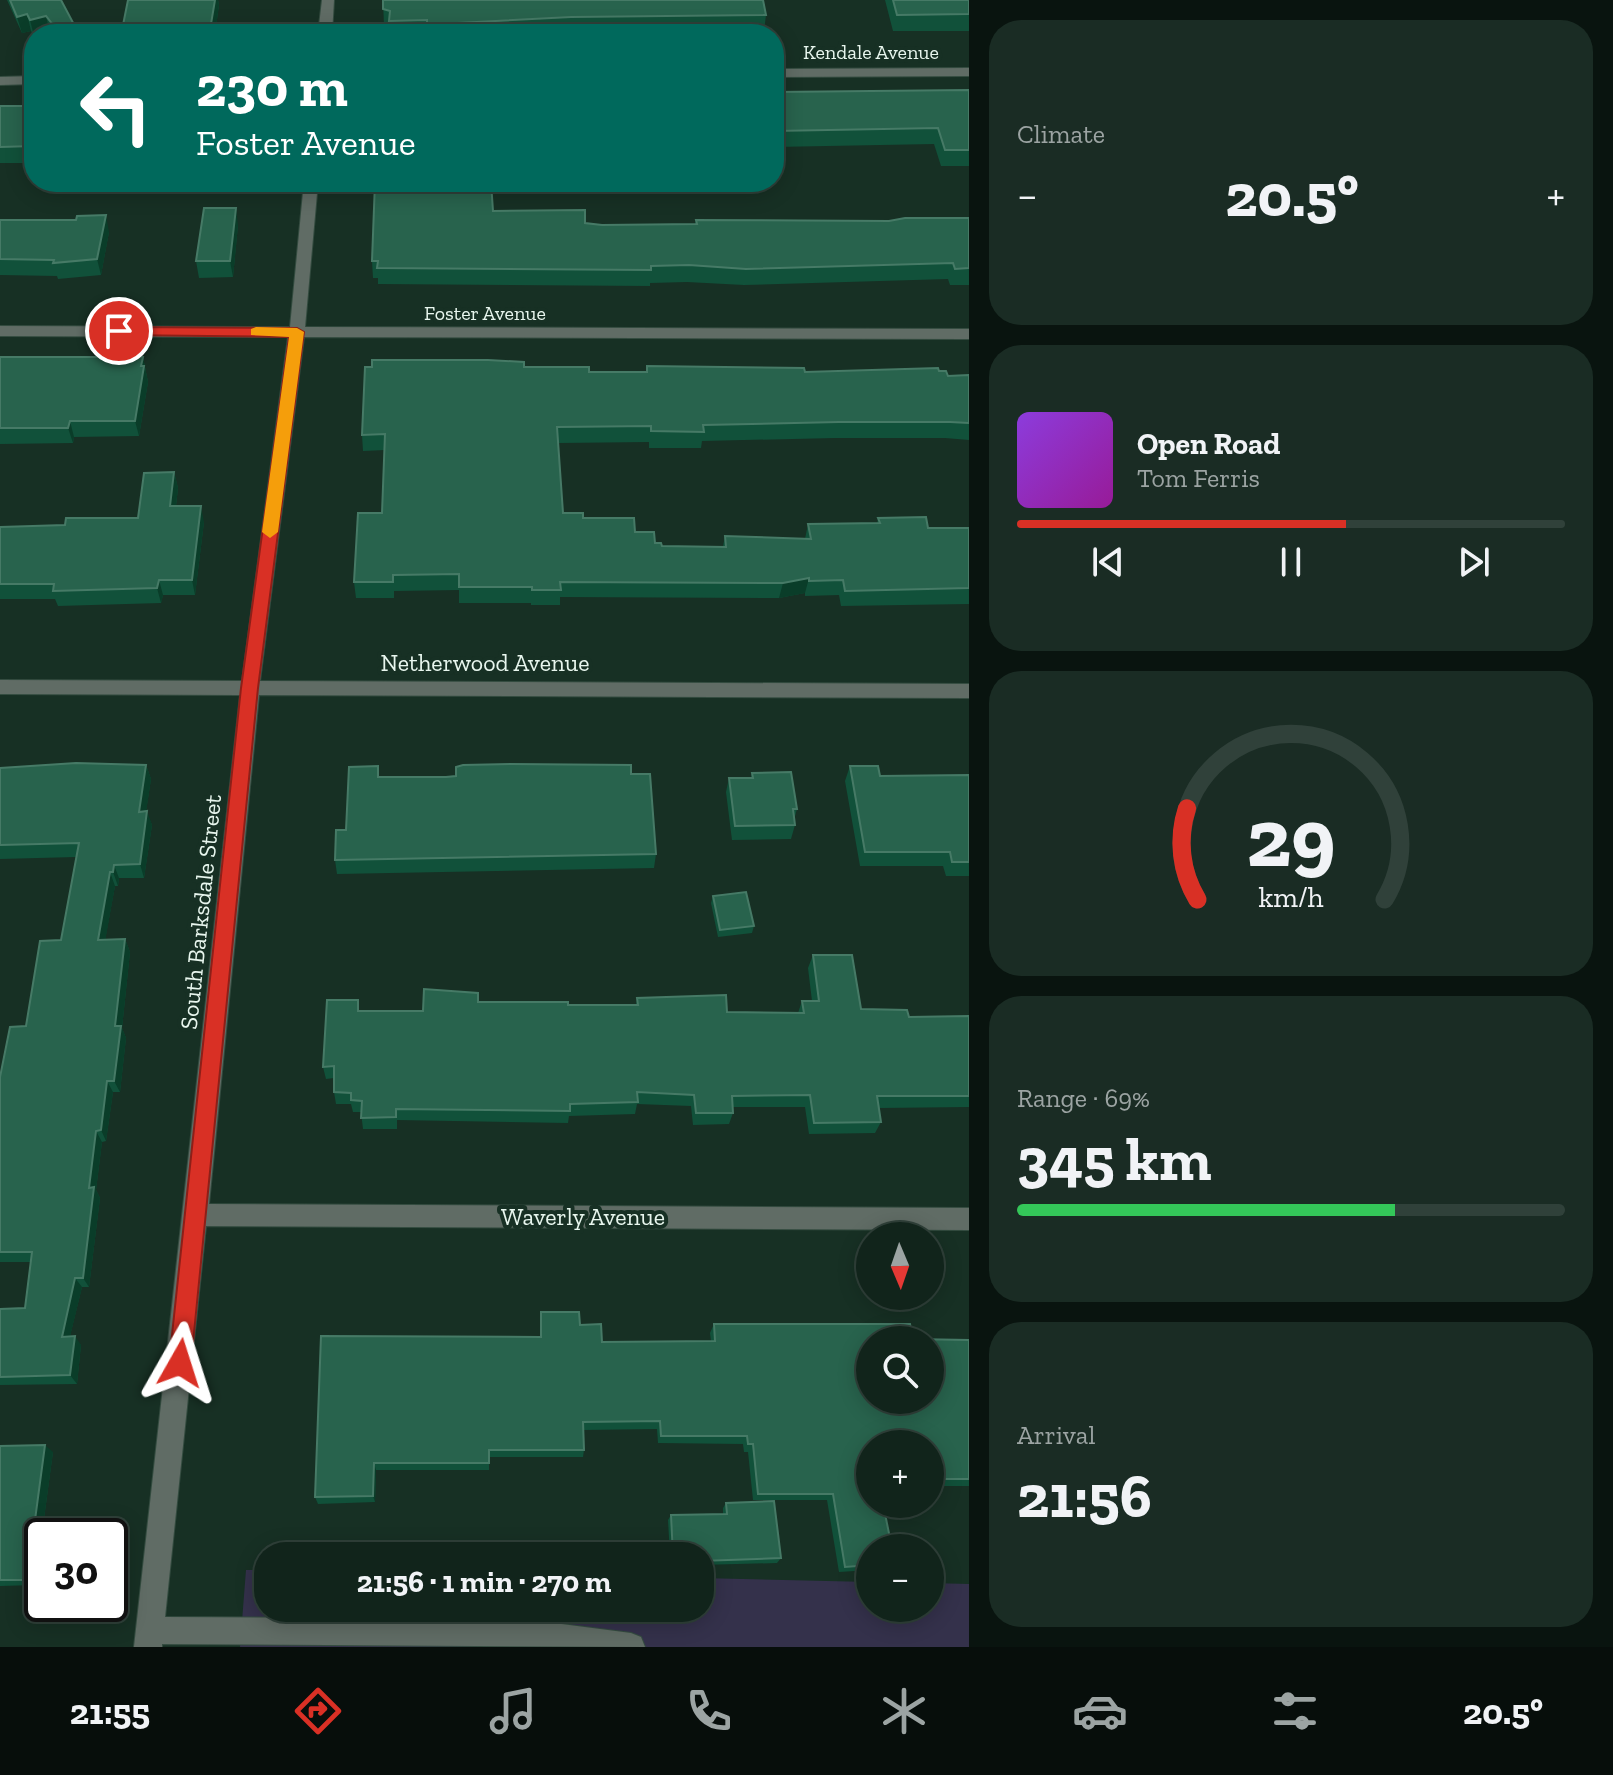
<!DOCTYPE html>
<html lang="en">
<head>
<meta charset="utf-8">
<style>
	:root { --surface:#11241b; --page:#1a2c24; --text:#f1f3f6; --muted:#9ca4a3; --line:#30413a; --accent:#d93025 }
	body { margin:0; font-family:"Zilla Slab",serif; background:var(--page); color:var(--text); height:100vh; display:flex; flex-direction:column; font-size:30px; white-space:nowrap }
	* { box-sizing:border-box; margin:0 }
	p { font-size:26px; color:var(--muted) }
	.icon { flex:none; width:44px; height:44px; fill:none; stroke:currentColor; stroke-width:2; stroke-linecap:round; stroke-linejoin:round }
	.map { position:relative; flex:1; overflow:hidden }
	.details { display:flex; flex-direction:column; gap:20px; padding:20px; background:#09140f; width:644px }
	.details>* { flex:none }
	.top-card { position:absolute; left:24px; top:24px; width:760px; height:168px; border-radius:32px; box-shadow:0 4px 20px #0003,0 0 0 2px var(--line); background:#00695c; color:#fff; overflow:hidden }
	.needle { width:52px; rotate:178deg }
	.buttons { position:absolute; left:856px; top:1222px; display:grid; gap:16px }
	.buttons a { display:grid; place-items:center; width:88px; height:88px; border-radius:50%; background:var(--surface); box-shadow:0 4px 20px #0003,0 0 0 2px var(--line); font-size:40px }
	.speed { position:absolute; left:24px; top:1518px; display:flex; gap:16px; font-size:40px; font-weight:700; text-align:center }
	.speed>* { display:grid; place-content:center; width:104px; height:104px; border-radius:50%; background:var(--surface); box-shadow:0 4px 20px #0003,0 0 0 2px var(--line); line-height:1 }
	.speed .limit { border:4px solid #111; border-radius:12px; background:#fff; color:#111 }
	.pin { position:absolute; display:grid; place-items:center; width:68px; height:68px; color:#fff; margin:-34px; border:4px solid #fff; border-radius:50%; box-shadow:0 2px 8px #0007 }
	.me { position:absolute; width:88px; margin:-44px; rotate:6deg; stroke-linejoin:round; filter:drop-shadow(0 0 6px #0008) }
	.turn { display:flex; align-items:center; gap:28px; height:168px; padding:0 40px; font-size:36px }
	.turn .icon { width:104px; height:104px; stroke-width:2.5 }
	.turn b { display:block; font-size:56px; line-height:68px }
	.big { font-size:60px; font-weight:700; line-height:1.1 }
	.details .tile { flex:1; display:flex; flex-direction:column; justify-content:center; gap:12px; min-width:0; padding:0 28px; border-radius:32px; background:var(--page) }
	.details .dial { align-items:center; gap:0 }
	.dial svg { height:208px; overflow:visible; fill:none; stroke:var(--line); stroke-width:7; stroke-linecap:round; text-anchor:middle }
	.dial text { fill:var(--text); stroke:none }
	.song { display:flex; align-items:center; gap:24px }
	.cover { width:96px; height:96px; border-radius:12px; background:linear-gradient(135deg,hsl(270 70% 55%),hsl(300 70% 35%)) }
	.played { height:8px; border-radius:4px; background:linear-gradient(90deg,var(--accent) 60%,var(--line) 60%) }
	.keys { display:flex; justify-content:space-around; direction:ltr }
	.heat { display:flex; justify-content:space-between; align-items:center; font-size:44px; direction:ltr }
	.charge { height:12px; border-radius:6px; background:linear-gradient(90deg,#34c759 69%,var(--line) 0) }
	.trip { position:absolute; left:254px; top:1542px; width:460px; height:80px; border-radius:32px; background:var(--surface); box-shadow:0 4px 20px #0003,0 0 0 2px var(--line); font-weight:700; line-height:80px; text-align:center }
	.dock { display:flex; height:128px; justify-content:space-around; align-items:center; background:#070e0b; color:var(--muted) }
	.dock .icon { width:56px; height:56px }
	.dock .on { color:var(--accent) }
	.dock b { font-size:36px; color:var(--text) }
	main { display:flex; flex:1; min-height:0 }
	.map>svg:first-child { display:block }
	.green { fill:#34314b }
	.lines { fill:none; stroke-linecap:round; stroke-linejoin:round }
	.minor-casing { stroke:#344c40; stroke-width:2 }
	.minor { fill:#606c65; fill-rule:evenodd }
	.wall { fill:#11513a }
	.shaded-wall { fill:#0a3d29 }
	.building { fill:#28634d; stroke:#467a66; stroke-width:2; fill-rule:evenodd }
	.route { fill:#d93025; stroke:#8d1f18; stroke-width:2 }
	.slow { fill:#f59e0b }
	.labels { text-anchor:middle; stroke-width:8; stroke-linejoin:round; paint-order:stroke }
	.far-street-label { font-size:20px; fill:#e8f6ee; stroke:#173024 }
	.street-label { font-size:24px; fill:#e8f6ee; stroke:#173024 }
</style>
</head>
<body>
<main>
<div class="map">
<svg width="969" height="1647" viewBox="0 0 969 1647">
	<rect width="100%" height="100%" fill="#173024"/>
	<path class="green" d="M246,1570H268V1608H700V1578L870,1582V1608H930V1583L969,1584V1647H240Z"/>
	<g class="lines">
		<defs>
			<path id="minor" d="M322,0H334L332,34H318Z
				M969,68V76L774,77V69Z
				M34,76V84L0,85V77Z
				M304,182H318L305,327L969,329V339L304,337L260,681L969,684V698L259,695L209,1204L969,1208V1230L206,1226L165,1617L523,1619L631,1633L641,1637L645,1647L162,1644V1647H134L240,695L0,694V680L242,681L288,337L0,336V326L290,327Z"/>
		</defs>
		<use href="#minor" class="minor-casing"/>
		<use href="#minor" class="minor"/>
	</g>
	<path class="wall" d="M7,0H61L79,34H51L50,33L34,34V36L31,31L22,33Z
		M128,0H218L219,5L215,34H124L123,25Z
		M383,0L766,15L764,31L556,34H390V27L384,26Z
		M885,0H969V31H893Z
		M969,90V166H941L934,144L774,147V92Z
		M0,106H34V163H0Z
		M371,182H491L493,211L602,225L695,224L696,220L889,221L969,218V285H950L948,279L744,285L687,282L650,283V286L378,284V278H373L372,261L375,193H372Z
		M0,220L109,232L101,275L58,279L57,276L0,275Z
		M238,225L233,277L199,278L196,261Z
		M0,357H143L148,382L139,436L74,437L73,443L0,444Z
		M647,366L805,372L939,371L948,376L969,375V440L945,438H835L702,441L701,448H649V442L558,443L563,513L635,532L662,546H723L725,536L805,539L808,524H877L878,518L928,528H969V604L841,606L839,595L805,596V593L779,598L560,597V605H531V603H459V590L394,591V598H356L354,582L382,513L385,450L363,451L362,435L524,367L589,372H646Z
		M174,472L178,488L176,506L204,522L195,595H163L161,603L58,606L55,599H0V527L65,525L138,518Z
		M146,765L151,779L146,811L152,825L144,878H119L118,886H115L105,940L125,939L130,952L122,1028L126,1038L120,1092H113L106,1141L102,1142L96,1190L100,1198L89,1287H82L70,1336L81,1345L77,1384L0,1385V1309L25,1308L31,1262H0V1077L26,1026L61,940L76,857L0,859V768Z
		M850,766L880,776L969,775V876H946L943,866H860L845,781Z
		M752,773L797,809L794,820L795,825L791,839L732,840L726,792L729,778H751Z
		M631,774L656,854L654,868L337,874L335,860L346,830L380,777Z
		M713,896L754,926L752,933L718,937L711,903Z
		M813,955L861,1009L909,1017L969,1016V1107L879,1108L881,1122L875,1133L809,1134L805,1107H732L733,1113L729,1124L693,1125L691,1106L637,1104L635,1114L569,1116L568,1123L397,1120V1129H363L361,1112H353L351,1104H336L334,1092V1078L326,1079L323,1067L360,1011H423L478,1002L568,1005H636L637,998L727,1012L798,1013L802,1001H812L808,968Z
		M541,1312L580,1325L602,1342L711,1341L710,1333L714,1324L913,1339L969,1340V1486H930V1444H870V1570L839,1572L827,1500H753L748,1452H744L743,1444L658,1443L657,1429L583,1430L584,1450L583,1457H489V1470H376L375,1502L318,1504L315,1497L540,1337Z
		M0,1446L53,1452L35,1585L0,1586Z
		M726,1503L781,1558L777,1563L700,1565V1556H670L668,1520L671,1515H723V1508Z"/>
	<path class="shaded-wall" d="M215,0H218L219,5L215,34H199L198,27Z
		M27,14L31,31L22,33L17,17Z
		M46,16L50,33L34,34V36L30,20Z
		M236,208L238,225L233,277L230,261Z
		M106,215L109,232L101,275L97,259Z
		M143,357L148,382L139,436L135,421Z
		M70,421L74,437L73,443L68,428Z
		M174,472L178,488L174,522L170,506Z
		M201,506L204,522L195,595L192,580Z
		M809,578L805,593L779,598L783,583Z
		M159,580L163,595L161,603L157,588Z
		M146,765L151,779L144,826L139,812Z
		M147,811L152,825L144,878L140,864Z
		M114,865L119,878L118,886L113,872Z
		M110,872L115,886L103,953L98,940Z
		M125,939L130,952L122,1028L126,1038L120,1092L114,1081L115,1026Z
		M107,1081L113,1092L106,1141L101,1130Z
		M96,1131L102,1142L96,1190L100,1198L89,1287L83,1278L89,1188Z
		M75,1278L82,1287L68,1345L62,1337Z
		M75,1336L81,1345L77,1384L70,1375Z
		M45,1445L53,1452L35,1585L27,1580Z
		M374,1463L376,1470L375,1502L373,1496Z"/>
	<path class="building" d="M10,0H61L79,34H60L46,16L30,20L27,14L17,17Z
		M128,0H215L211,24L198,27L123,25Z
		M383,0H763L766,15L571,17L458,23V25L427,26V20L389,21L390,11L383,9Z
		M893,0H969V14L897,15Z
		M969,90V150H945L938,128L774,131V92Z
		M0,106H34V152H32L33,146L0,147Z
		M375,182H491L493,211L585,210V223L602,225L697,224L696,220L889,221L905,218H969V268L955,269L953,263L746,269L689,265L651,266V270L377,268L378,261H372Z
		M204,208H236L230,261H196Z
		M106,215L97,259L53,263L54,260L0,259V220H76L77,216Z
		M0,357H143L141,366H144L135,421H70L68,428H0Z
		M372,360H488L524,362V367H589V372H647V366L804,368L805,372L938,368L939,371H946L948,376L969,375V423L950,422H839L703,425L704,432L651,431V426L557,427L563,513H583V518H634L635,532H654L655,543H661L662,546L726,547L725,536L811,539L808,524L880,523L878,518L926,517L928,528H969V588L845,591L843,580L809,581V578L783,583L560,582L561,590H532V587H459V574L393,575V582H354L358,513H382L385,434L362,435L365,367H372Z
		M174,472L170,506H201L192,580H159L157,588L53,591L54,584H0V527L65,525L66,518H138L144,473Z
		M76,763L146,765L139,812L147,811L140,864L114,865L113,872H110L98,940L125,939L115,1026H121L114,1081H107L101,1130L96,1131L89,1188L94,1187L83,1278H75L62,1337L75,1336L70,1375L0,1377V1309L25,1308L32,1252H0V1077L10,1027L26,1026L40,941L61,940L79,843L0,845V768Z
		M511,764L631,765V774H650L656,854L335,860L336,830H346L349,767L378,766V777H446L456,776V767L463,765Z
		M850,766H878L880,776L969,775V862H952L950,852H865Z
		M791,772L797,809H793L795,825L735,826L729,778H753L752,773Z
		M746,892L754,926L720,930L713,896Z
		M813,955H852L861,1009L907,1010L909,1017L969,1016V1096H877L881,1122L814,1123L810,1095L732,1096L733,1113H696L694,1095L637,1092L638,1102L570,1104V1111L396,1109V1117L361,1118L362,1101L351,1100V1093L334,1092V1066L323,1067L327,1000H358V1011H423L424,989L478,993V1002H568V1005H638L637,998L726,995L727,1012L804,1013L802,1001H819Z
		M541,1312H579L580,1325L601,1324L602,1342L715,1341L714,1324H910L913,1339L969,1340V1479H930V1444H870V1504H883L892,1548H870V1565L845,1567L833,1494H758L753,1444H748L747,1436H661L660,1421L583,1422L584,1450H489V1463H374L373,1496L315,1497L321,1336L541,1337ZM870,1340H930V1400H870Z
		M45,1445L27,1580H0V1446Z
		M774,1501L781,1558L700,1561V1556H673L671,1515L727,1514L726,1503Z"/>
	<path class="route" d="M119,327L297,328L304,332L258,688L191,1363L188,1371L180,1374L172,1371L169,1363L241,688L289,337L114,335L112,331Z"/>
	<path class="slow" d="M256,327L297,328L304,332L278,532L270,538L262,532L289,337L251,335V329Z"/>
	<g class="labels">
		<g class="far-street-label">
			<text x="871" y="59">Kendale Avenue</text>
			<text x="485" y="320">Foster Avenue</text>
		</g>
		<g class="street-label">
			<text x="485" y="671">Netherwood Avenue</text>
			<text transform="translate(201 912) rotate(-84)" y="8">South Barksdale Street</text>
			<text x="583" y="1225">Waverly Avenue</text>
		</g>
	</g>
</svg>
<div class="buttons">
<a><svg class="needle" viewBox="-14 -14 28 28"><path d="M0-13l5 13h-10z" fill="#e53935"/><path d="M0 13l5-13h-10z" fill="#9ca4a3"/></svg></a>
<a><svg class="icon" aria-label="search" viewBox="0 0 24 24"><circle cx="10" cy="10" r="6"/><path d="M15 15l6 6"/></svg></a>
<a>+</a>
<a>−</a>
</div>
<div class="speed"><div class="limit">30</div></div>
<div class="pin" style="left:119px;top:331px;background:#d93025"><svg class="icon" aria-label="arrive" viewBox="0 0 24 24"><path d="M6 21V4h12l-3 4 3 4H6"/></svg></div>
<svg class="me" style="left:180px;top:1363px" viewBox="-20 -20 40 40"><path d="M0-17L14 15 0 8-14 15z" fill="#d93025" stroke="#fff" stroke-width="4"/></svg>
<div class="trip">21:56 · 1 min · 270 m</div>
<div class="top-card">
<div class="turn"><svg class="icon" aria-label="left" viewBox="0 0 24 24"><path d="M17 20v-9H6M10 6l-5 5 5 5"/></svg><div><b>230 m</b>Foster Avenue</div></div>
</div>
</div>
<section class="details">
<div class="tile"><p>Climate</p>
<div class="heat"><a>−</a><b class="big">20.5°</b><a>+</a></div>
</div>
<div class="tile">
<div class="song"><i class="cover"></i><div><b>Open Road</b><p>Tom Ferris</p></div></div>
<div class="played"></div>
<div class="keys"><svg class="icon" aria-label="previous" viewBox="0 0 24 24"><path d="M18 5L8 12l10 7zM5 5v14"/></svg><svg class="icon" aria-label="pause" viewBox="0 0 24 24"><path d="M8 5v14M16 5v14"/></svg><svg class="icon" aria-label="next" viewBox="0 0 24 24"><path d="M6 5l10 7-10 7zM19 5v14"/></svg></div>
</div>
<div class="tile dial"><svg viewBox="0 0 100 80">
<path d="M14 69A42 42 0 1 1 86 69"/>
<path d="M14 69A42 42 0 0 1 10 34" stroke="#d93025"/>
<text x="50" y="56" font-size="32" font-weight="700">29</text>
<text x="50" y="72" font-size="11">km/h</text>
</svg></div>
<div class="tile"><p>Range · 69%</p><b class="big">345 km</b><div class="charge"></div></div>
<div class="tile"><p>Arrival</p><b class="big">21:56</b></div>
</section>
</main>
<nav class="dock">
<b>21:55</b>
<svg class="icon on" aria-label="directions" viewBox="0 0 24 24"><path d="M12 3l9 9-9 9-9-9zM9 14v-3h6M13 9l2 2-2 2"/></svg>
<svg class="icon" aria-label="music" viewBox="0 0 24 24"><path d="M9 18V5l10-2v13"/><circle cx="6" cy="18" r="3"/><circle cx="16" cy="16" r="3"/></svg>
<svg class="icon" aria-label="phone" viewBox="0 0 24 24"><path d="M5 4h4l2 5-3 2q2 4 5 5l2-3 5 2v4C11 20 4 13 5 4z"/></svg>
<svg class="icon" aria-label="climate" viewBox="0 0 24 24"><path d="M12 3v18M4 7l16 10M4 17L20 7"/></svg>
<svg class="icon" aria-label="car" viewBox="0 0 24 24"><path d="M5 17H2v-5l4-1 3-4h7l3 4 3 1v5h-3M9 17h6M6 11h13"/><circle cx="7" cy="17" r="2"/><circle cx="17" cy="17" r="2"/></svg>
<svg class="icon" aria-label="filters" viewBox="0 0 24 24"><path d="M4 7h16M4 17h16"/><circle cx="9" cy="7" r="2"/><circle cx="15" cy="17" r="2"/></svg>
<b>20.5°</b>
</nav>
</body>
</html>
